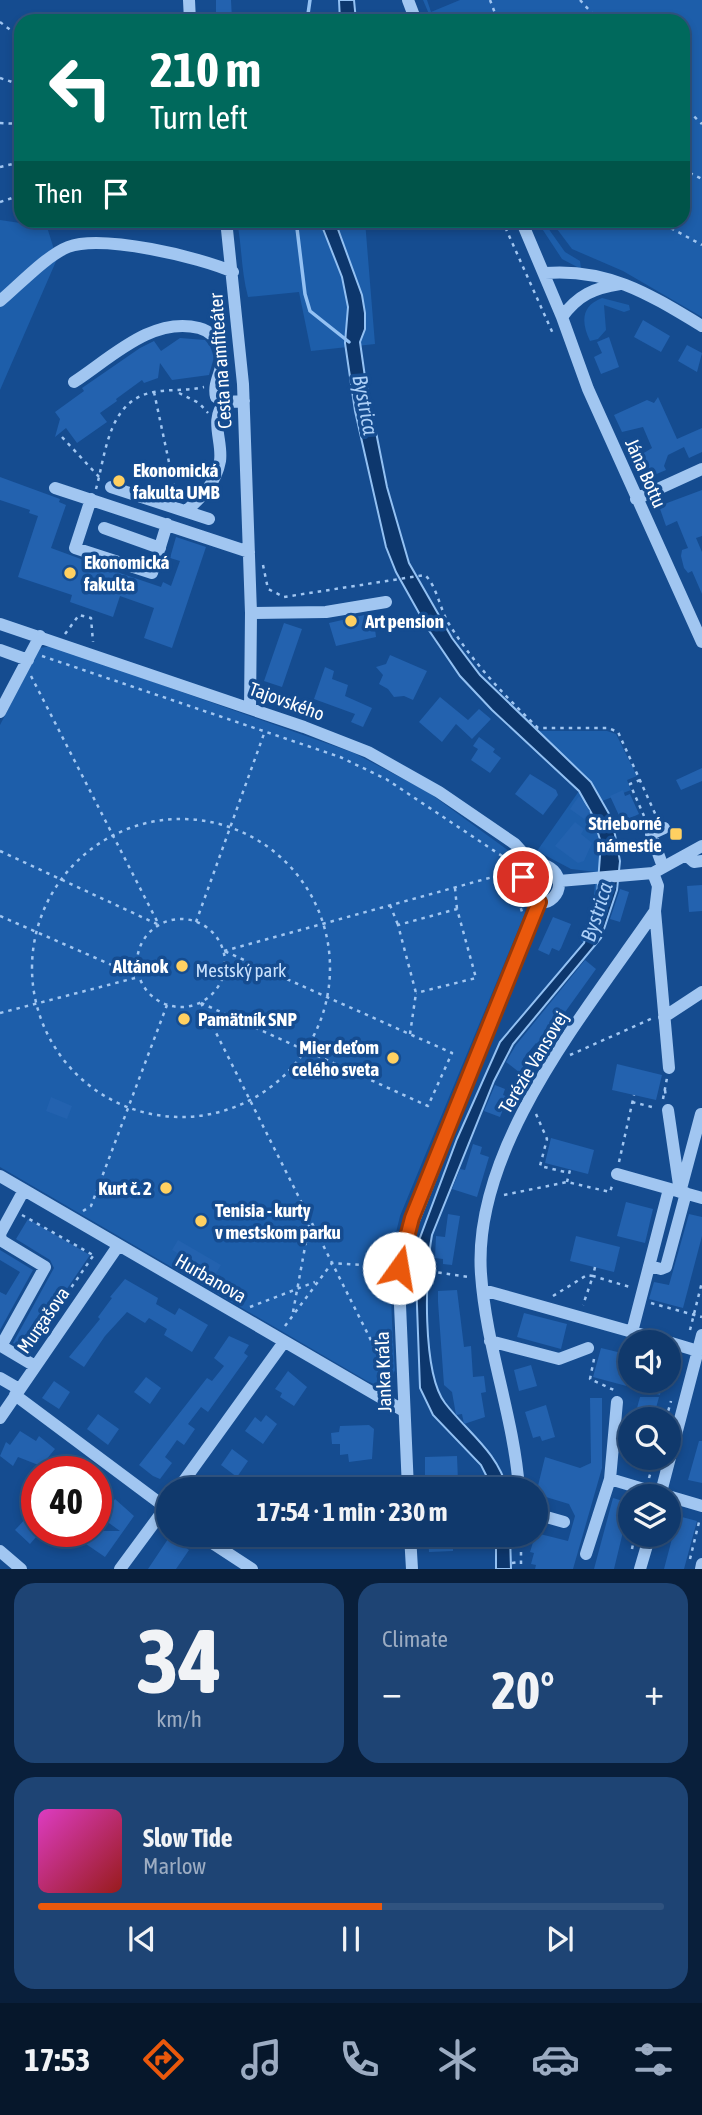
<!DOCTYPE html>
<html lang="en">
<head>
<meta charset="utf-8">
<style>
	:root { --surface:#10396c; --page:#1e4474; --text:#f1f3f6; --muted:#9cacc2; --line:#30537f; --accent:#ea580c }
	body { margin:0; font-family:"Asap Condensed",sans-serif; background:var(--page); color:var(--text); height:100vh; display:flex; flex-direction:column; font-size:26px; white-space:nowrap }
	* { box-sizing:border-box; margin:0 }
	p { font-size:23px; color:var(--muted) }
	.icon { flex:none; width:38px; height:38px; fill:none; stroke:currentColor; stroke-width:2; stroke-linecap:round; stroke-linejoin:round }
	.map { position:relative; height:1569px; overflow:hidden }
	.drawer { display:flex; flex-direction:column; gap:14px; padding:14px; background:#091f3b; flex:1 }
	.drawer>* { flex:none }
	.guide { position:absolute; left:14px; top:14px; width:676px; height:214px; border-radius:21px; box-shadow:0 4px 10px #0003,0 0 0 2px var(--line); background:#00695c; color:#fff; overflow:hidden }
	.controls { position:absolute; left:618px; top:1330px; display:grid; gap:14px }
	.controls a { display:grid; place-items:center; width:63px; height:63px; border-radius:50%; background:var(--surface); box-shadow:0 4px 10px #0003,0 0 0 2px var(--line); font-size:35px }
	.speed { position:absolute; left:21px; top:1456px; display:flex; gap:14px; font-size:35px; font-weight:700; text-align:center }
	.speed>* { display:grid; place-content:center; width:91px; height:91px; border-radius:50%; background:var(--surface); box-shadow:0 4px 10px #0003,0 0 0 2px var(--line); line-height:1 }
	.speed .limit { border:10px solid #d22; background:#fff; color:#111 }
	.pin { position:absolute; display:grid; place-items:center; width:60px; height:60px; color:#fff; margin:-30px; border:4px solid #fff; border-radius:50%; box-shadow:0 2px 7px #0007 }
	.me { position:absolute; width:77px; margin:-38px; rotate:13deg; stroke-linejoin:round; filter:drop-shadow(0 0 5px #0008) }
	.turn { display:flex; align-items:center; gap:24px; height:147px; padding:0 21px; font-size:32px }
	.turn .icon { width:91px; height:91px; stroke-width:2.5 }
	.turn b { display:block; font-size:49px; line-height:60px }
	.then { display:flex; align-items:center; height:66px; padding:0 21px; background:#0003; gap:14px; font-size:26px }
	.big { font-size:52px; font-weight:700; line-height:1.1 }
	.drawer .tile { flex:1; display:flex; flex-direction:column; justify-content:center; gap:10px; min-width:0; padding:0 24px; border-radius:21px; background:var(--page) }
	.drawer .dial { align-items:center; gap:0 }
	.dial b { font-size:91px; line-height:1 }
	.song { display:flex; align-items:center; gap:21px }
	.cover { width:84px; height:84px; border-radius:10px; background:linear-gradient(135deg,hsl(310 70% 55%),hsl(0 70% 35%)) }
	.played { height:7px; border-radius:4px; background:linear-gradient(90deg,var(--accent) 55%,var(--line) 55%) }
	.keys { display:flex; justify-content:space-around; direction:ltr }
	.heat { display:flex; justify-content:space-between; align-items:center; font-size:38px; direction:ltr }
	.drawer .tiles { flex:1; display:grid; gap:14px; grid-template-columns:1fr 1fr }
	.tile:last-child { grid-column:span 2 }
	.trip { position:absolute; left:156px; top:1477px; width:392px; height:70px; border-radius:35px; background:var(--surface); box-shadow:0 4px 10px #0003,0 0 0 2px var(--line); font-weight:700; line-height:70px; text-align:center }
	.menu { display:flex; height:112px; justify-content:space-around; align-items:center; background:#06172b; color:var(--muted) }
	.menu .icon { width:49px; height:49px }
	.menu .active { color:var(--accent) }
	.menu b { font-size:32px; color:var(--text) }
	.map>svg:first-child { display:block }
	.green { fill:#1d5eaa }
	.water { fill:#0d376d; stroke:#93c1f3; stroke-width:2 }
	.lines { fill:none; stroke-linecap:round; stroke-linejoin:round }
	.stream { stroke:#93c1f3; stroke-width:3.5 }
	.building { fill:#2362af }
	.path { stroke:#a1c6f1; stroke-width:2.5; stroke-dasharray:3.5 5; stroke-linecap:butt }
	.minor { stroke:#a1c6f1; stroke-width:12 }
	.route-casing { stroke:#983908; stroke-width:18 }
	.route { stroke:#ea580c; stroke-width:12 }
	.poi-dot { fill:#ffd061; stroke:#154c90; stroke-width:2.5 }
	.labels { text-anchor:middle; stroke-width:7; stroke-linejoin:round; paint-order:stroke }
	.street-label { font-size:19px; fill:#fff; stroke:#154c90 }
	.poi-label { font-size:19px; font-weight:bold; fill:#fff; stroke:#154c90; text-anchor:start }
	.park-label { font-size:19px; fill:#c8e0fc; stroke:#154c90 }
	.water-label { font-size:21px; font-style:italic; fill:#add0f8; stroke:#154c90 }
</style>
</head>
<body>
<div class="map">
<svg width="702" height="1569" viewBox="0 0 702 1569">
	<rect width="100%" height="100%" fill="#154c90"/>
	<path class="green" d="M423,0H427L431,12L460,0H702V317L623,271L572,249L551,221L682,220V21H432Z
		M0,220L47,227L57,259L0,390Z
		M237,221H365L375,344L311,351L299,292L248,297C241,271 242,246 237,221Z
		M537,221H543L565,252L580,261L581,269L562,259Z
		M602,298L629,305L630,310L624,312L604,305L606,330L598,339L590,341C581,322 581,306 602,298Z
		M52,646L354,753L428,792L516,856L525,913L400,1216C386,1267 392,1318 395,1370L389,1384L383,1388L367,1381L0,1167V725L40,648Z
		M537,731H607L616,734L637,776L627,780L631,790L602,801L583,773Z
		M579,791C610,837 604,893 584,943L580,939L593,906L596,872L571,869L537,851Z"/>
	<path class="water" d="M339,0H354L356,21H340Z
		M320,221H335L362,295L365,313V329L360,342L365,377L387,487L409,563L452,638L480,675L591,782L612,819L620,861L617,890L601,938L513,1044L494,1081L432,1235C425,1272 422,1373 445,1403C467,1432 498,1452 507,1489H493L481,1465L433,1415L420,1388L415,1251L457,1139L500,1042L584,943L596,908L601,843L593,816L579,791L492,710L460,676L428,629L396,572L386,547L355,411L345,343L348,307L342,277Z
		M496,1535H510L511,1569H496Z"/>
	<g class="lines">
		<path class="stream" d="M307,21L310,0
			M296,220L305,294L310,311L349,342"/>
	</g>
	<path class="building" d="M216,0H231L232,20L216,21Z
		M643,320L670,336L661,352L634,337Z
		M609,337L619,367L601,374L594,357L602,353L597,342Z
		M180,338L205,340L210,346L214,357L209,375L172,380L160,363L158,378L144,383L142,380L116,399L117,401L100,413L107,422L77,443L66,428L55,437L60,419L55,412L84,391L82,388L140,348L154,341L161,351Z
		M687,345L702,353L697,372L678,361Z
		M658,397L677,439L702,428V452L689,458L684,447L668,455L664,466L666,470L647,478L634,459L652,448L643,427L622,432L614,415L647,400L654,403Z
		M0,477L60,499L59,502L66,505L51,548L108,569L161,587L163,582L171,586L180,561L170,558L176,537L206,547L172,648L144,638L154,608L120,596L113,617L70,602L72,595L18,577L38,516L29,513L30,510L0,500Z
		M702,490V536L696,538L702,552V594L692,571L688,573L684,568L681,556L682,550L688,548L677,521L666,526L659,506Z
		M373,613L376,637L336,646L329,623Z
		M284,623L302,629L282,687L264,681Z
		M390,655L427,671L413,700L404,696L394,697L388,689L379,684L383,675L376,667L386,664Z
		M325,667L334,671L332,679L348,685L345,696L372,708L363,727L351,722L355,714L314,699Z
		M440,697L468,720L479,709L491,719L472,739L456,724L442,742L419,722Z
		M479,737L495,749L493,752L501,758L490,773L471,760L478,749L473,746Z
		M702,768V781L681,790L676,780Z
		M530,774L556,790L558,795L543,815L515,794Z
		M623,790L625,796L630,794L639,814L622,822L610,796Z
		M579,796L590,811L584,819L570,809Z
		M575,822L584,829L581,834L592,843L584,861L578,863L555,846Z
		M702,885V911L689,912L687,886Z
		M620,889L629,892L620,922L610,919Z
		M553,917L571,924L561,948L559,951L552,948L549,955L538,950Z
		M174 966a8 8 0 1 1 16 0a8 8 0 1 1-16 0Z
		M585,960L596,969L540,1047L536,1043L523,1059L527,1062L519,1072L506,1062L516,1045Z
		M617,1064L662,1075L656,1100L612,1090Z
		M495,1085L505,1089L503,1095L508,1097L500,1117L484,1111Z
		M51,1097L72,1106L67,1119L46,1111Z
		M551,1138L594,1150L588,1174L545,1163Z
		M473,1144L482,1147L480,1154L489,1157L477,1197L452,1189L460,1169L465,1170Z
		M626,1202L653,1209L645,1243L617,1236Z
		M448,1214L460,1216L452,1265L443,1264V1259L435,1258L436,1236L445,1237Z
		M689,1214L702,1217V1236L683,1308L649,1299L654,1282L669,1285Z
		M28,1219L90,1255L25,1350L13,1343L54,1268L50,1260L16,1239Z
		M576,1236L620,1247L614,1272L570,1261Z
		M178,1240L221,1265L215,1275L172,1250Z
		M0,1250L33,1270L0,1330V1292L6,1295L20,1272L0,1260Z
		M125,1279L158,1298L156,1304L175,1315L179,1308L208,1325L192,1352L164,1335L167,1329L149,1318L145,1323L127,1312L105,1336L84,1367L69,1357L100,1319L98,1317L112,1298L110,1297Z
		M457,1290L464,1347L471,1346L473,1377L484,1376L486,1392L481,1393L485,1417L464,1424L462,1414L456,1415L452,1392L444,1385L438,1302V1291Z
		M524,1313L567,1324L561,1349L517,1337Z
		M229,1336L249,1345L244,1353L248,1356L208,1412L201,1407L188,1424L195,1429L184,1445L177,1440L165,1457L172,1463L160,1479L153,1476L139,1465L207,1378L212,1381L224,1366L214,1358Z
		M601,1348L630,1355V1381H663L660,1395L593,1377Z
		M531,1365L537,1386L519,1391L514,1370Z
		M288,1371L307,1387L294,1406L280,1397L282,1393L275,1389Z
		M146,1377L161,1388L150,1404L134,1392Z
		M54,1381L70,1392L59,1409L42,1398Z
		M640,1397H659L653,1419H634Z
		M590,1398H602V1468L573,1569H535L536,1565L531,1564L534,1553L530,1552L536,1533L568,1541L575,1516L569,1504L536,1494L545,1457L580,1468L591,1463Z
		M546,1405L555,1437L542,1441L540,1436L533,1438L525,1412Z
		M98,1414L119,1429L108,1445L87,1429Z
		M266,1415L277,1424L263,1444L245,1431L255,1417L261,1422Z
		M369,1425L374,1429L372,1459L349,1462L348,1454L340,1455V1444H332L331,1433L339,1432L340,1426Z
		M20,1431L36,1441L39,1436L55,1449L41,1466L18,1457L13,1466L0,1456L6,1442L10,1445Z
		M699,1441H702V1483L688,1480Z
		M232,1449L248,1461L237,1477L221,1465Z
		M457,1456L458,1481H452L446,1488H425V1457Z
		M613,1498L630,1503L614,1569H594Z
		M115,1499L134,1516L105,1557L86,1544L95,1531H120L102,1518Z
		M29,1515L37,1523V1536L30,1544L15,1530Z
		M678,1516L697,1521L684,1569H664Z
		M428,1535H453V1551L429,1552Z
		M170,1536L189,1550L176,1569H148Z"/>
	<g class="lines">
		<path class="path" d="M490,0L498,21
			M580,0L599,21
			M0,22L21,38
			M0,78L21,85
			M682,105L702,124
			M0,123L21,124
			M0,167L21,162
			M682,169L702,179
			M0,202L21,195
			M502,220L554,336
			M656,220L702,245
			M154,392L176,495
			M179,393L199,403L208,413
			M62,437L100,478
			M96,489C106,453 108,400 154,392C171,389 187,391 204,387
			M263,565L268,589L284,597L425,575C437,586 440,610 449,624C474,664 504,695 538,728H608L618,732L658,820
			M65,634L79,615L91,618L93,642
			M42,656L340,757L386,779L505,858L523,915
			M31,676L159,925
			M640,780L630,784L644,816
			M32 968a149 149 0 1 1 298 0a149 149 0 1 1-298 0Z
			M0,851L159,925
			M455,888L457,909
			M390,905L398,925
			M0,916L139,977
			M137 963a44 44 0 1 1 88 0a44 44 0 1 1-88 0Z
			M196,922L265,731
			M224,951L511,872
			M201,1003L428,1106L452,1053L224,951
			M201,1003L390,1378
			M0,1013L139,977
			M410,1034L416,993L398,925L457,909L476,978L416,993
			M570,1055L653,1018
			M665,1090L666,1098
			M663,1099L667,1078
			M632,1102L656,1108
			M536,1114L547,1139L540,1166L569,1173
			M619,1162L634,1095
			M567,1182L570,1170
			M504,1195L567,1182L610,1192L612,1186
			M83,1211L91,1206L167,1005
			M22,1215L93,1255
			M595,1267L593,1276L633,1288
			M413,1269L469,1277
			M553,1296L587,1275L593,1276L583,1305
			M651,1303L702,1317
			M250,1307L315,1282
			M293,1312L310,1220
			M285,1326L332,1263L390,1267
			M690,1330L702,1282
			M625,1342L622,1363L630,1365
			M28,1350L93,1256
			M594,1359L590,1379L616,1391
			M619,1365L621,1357
			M668,1375L677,1378
			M666,1419L671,1401
			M649,1478L655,1458
			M521,1535V1569
			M632,1549L635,1535
			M690,1559L700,1518
			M512,1563L521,1562"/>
		<path class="minor" d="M189,0L190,21
			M408,0L416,21
			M226,220L243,384L251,613L250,708
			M521,220L562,317L588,389L702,642
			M545,273C608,268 649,294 702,326
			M0,301C18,286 47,255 68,247C102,234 200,257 233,272
			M562,317C578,295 594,288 620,284
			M74,382C111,358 152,316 199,328C210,331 218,339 222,350C226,368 212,380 216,397L225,402L244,401
			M111,487L209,519
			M55,488L249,552
			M91,499L75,548L152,573L167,524
			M636,499L702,469
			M186,511C202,497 216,483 220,461C223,441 209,420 225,402
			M104,528L160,548
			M251,613L326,612L386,602
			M0,624L304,727L368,752L439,792L515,844L535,866
			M0,650L28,660
			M0,712L40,636
			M686,855L694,862L702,861
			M521 884a19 19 0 1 1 38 0a19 19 0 1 1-38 0Z
			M663,867L651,834L664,828
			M653,873L658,886L655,911L669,1068
			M559,881L653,873L702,846
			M664,1017L702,992
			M668,1110L680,1192
			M617,1174L702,1198
			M0,1176L404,1411
			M682,1185L701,1114
			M0,1234L24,1190
			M0,1236L2,1241L45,1267L1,1346L35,1366
			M649,1266L661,1269L666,1267L686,1193
			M483,1290L668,1342
			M632,1332L669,1189
			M490,1341L559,1359L588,1348
			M668,1342L698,1351
			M0,1378L19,1389
			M15,1395L165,1507
			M0,1418L118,1246
			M610,1479L667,1496
			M178,1489L284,1342
			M408,1489L399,1282L402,1251L539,903
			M519,1489C514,1417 486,1347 481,1274C472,1147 586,1012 655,911
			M660,1496L702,1335
			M668,1496L702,1506
			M536,1514L564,1522
			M200,1535L252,1569
			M410,1535L412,1569
			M0,1551L21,1569
			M586,1554L610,1479L617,1402
			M120,1569L168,1504
			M640,1569L650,1535
			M701,1569L702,1564"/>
	</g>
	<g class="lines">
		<defs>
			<path id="route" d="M399,1268L412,1218L539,902L524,894L523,877"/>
		</defs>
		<use href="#route" class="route-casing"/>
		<use href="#route" class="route"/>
	</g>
	<g class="poi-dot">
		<circle cx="119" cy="481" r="7"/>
		<circle cx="70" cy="573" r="7"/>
		<circle cx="351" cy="621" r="7"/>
		<rect x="669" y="827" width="14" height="14" rx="3.5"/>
		<circle cx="182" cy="966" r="7"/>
		<circle cx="184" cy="1019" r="7"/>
		<circle cx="393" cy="1058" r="7"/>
		<circle cx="166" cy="1188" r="7"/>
		<circle cx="201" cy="1221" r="7"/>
	</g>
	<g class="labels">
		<g class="street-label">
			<text transform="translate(220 361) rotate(-94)" y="7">Cesta na amfiteáter</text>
			<text transform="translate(646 473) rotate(66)" y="7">Jána Bottu</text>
			<text transform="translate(287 701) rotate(20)" y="7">Tajovského</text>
			<text transform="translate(533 1062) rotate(-59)" y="7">Terézie Vansovej</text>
			<text transform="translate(211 1278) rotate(30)" y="7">Hurbanova</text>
			<text transform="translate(43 1320) rotate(-55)" y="7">Murgašova</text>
			<text transform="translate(383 1372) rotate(-92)" y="7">Janka Kráľa</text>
		</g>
		<g class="poi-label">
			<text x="133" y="477">Ekonomická<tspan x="133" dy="22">fakulta UMB</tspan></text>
			<text x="84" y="569">Ekonomická<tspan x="84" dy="22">fakulta</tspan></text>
			<text x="365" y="628">Art pension</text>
			<text x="662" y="830" text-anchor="end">Strieborné<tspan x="662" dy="22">námestie</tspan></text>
			<text x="168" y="973" text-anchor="end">Altánok</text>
			<text x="198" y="1026">Pamätník SNP</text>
			<text x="379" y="1054" text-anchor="end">Mier deťom<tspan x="379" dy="22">celého sveta</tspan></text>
			<text x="152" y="1195" text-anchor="end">Kurt č. 2</text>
			<text x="215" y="1217">Tenisia - kurty<tspan x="215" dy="22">v mestskom parku</tspan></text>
		</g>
		<g class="park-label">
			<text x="241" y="977">Mestský park</text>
		</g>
		<g class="water-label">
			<text transform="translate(365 405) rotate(79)" y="7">Bystrica</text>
			<text transform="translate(597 912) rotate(-72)" y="7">Bystrica</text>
		</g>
	</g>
</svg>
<div class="controls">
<a><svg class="icon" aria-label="sound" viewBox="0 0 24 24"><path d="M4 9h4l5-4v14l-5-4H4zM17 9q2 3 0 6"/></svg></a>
<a><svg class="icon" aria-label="search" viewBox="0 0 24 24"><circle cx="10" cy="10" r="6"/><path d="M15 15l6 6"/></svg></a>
<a><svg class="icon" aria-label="layers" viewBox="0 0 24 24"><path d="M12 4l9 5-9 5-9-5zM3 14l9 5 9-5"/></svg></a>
</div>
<div class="speed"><div class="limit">40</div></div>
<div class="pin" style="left:523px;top:877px;background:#d93025"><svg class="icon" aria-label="arrive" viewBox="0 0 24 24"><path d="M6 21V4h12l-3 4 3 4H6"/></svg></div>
<svg class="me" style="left:399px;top:1268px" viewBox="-20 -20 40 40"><circle r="19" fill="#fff"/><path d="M0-13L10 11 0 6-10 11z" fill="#ea580c"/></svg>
<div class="trip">17:54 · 1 min · 230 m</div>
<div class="guide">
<div class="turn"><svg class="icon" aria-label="left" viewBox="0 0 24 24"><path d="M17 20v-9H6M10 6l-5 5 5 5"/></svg><div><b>210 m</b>Turn left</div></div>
<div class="then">Then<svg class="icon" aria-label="arrive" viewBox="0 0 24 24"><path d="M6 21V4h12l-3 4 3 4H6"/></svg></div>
</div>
</div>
<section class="drawer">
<div class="tiles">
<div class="tile dial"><b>34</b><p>km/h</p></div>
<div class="tile"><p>Climate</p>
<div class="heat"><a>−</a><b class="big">20°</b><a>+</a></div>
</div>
<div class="tile">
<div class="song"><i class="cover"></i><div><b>Slow Tide</b><p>Marlow</p></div></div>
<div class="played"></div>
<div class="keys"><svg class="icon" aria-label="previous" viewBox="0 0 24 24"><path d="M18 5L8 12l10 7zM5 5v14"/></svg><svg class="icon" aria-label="pause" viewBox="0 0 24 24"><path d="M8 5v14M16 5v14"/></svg><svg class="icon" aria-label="next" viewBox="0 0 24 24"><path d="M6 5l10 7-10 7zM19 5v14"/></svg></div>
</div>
</div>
</section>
<nav class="menu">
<b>17:53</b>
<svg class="icon active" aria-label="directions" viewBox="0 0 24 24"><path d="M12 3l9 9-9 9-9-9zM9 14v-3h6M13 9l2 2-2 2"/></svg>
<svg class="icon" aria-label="music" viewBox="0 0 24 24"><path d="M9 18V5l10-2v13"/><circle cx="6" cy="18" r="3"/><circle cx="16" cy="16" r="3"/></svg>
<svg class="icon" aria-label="phone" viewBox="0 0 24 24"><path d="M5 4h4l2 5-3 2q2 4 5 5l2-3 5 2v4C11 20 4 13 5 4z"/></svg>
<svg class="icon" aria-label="climate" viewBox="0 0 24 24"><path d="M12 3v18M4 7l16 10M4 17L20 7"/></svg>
<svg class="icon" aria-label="car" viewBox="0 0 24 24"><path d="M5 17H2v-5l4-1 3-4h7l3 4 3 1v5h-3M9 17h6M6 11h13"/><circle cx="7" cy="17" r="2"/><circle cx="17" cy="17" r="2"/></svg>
<svg class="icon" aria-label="filters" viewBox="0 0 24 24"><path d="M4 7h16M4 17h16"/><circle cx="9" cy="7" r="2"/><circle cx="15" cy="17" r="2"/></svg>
</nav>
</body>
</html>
